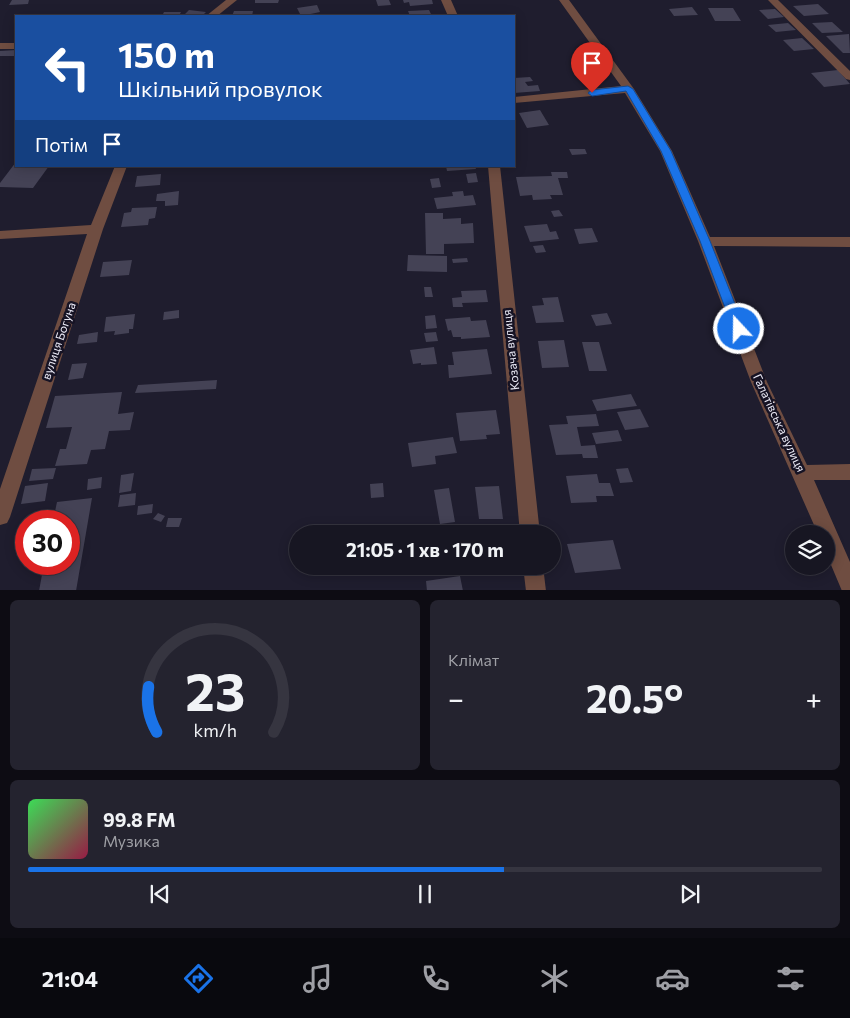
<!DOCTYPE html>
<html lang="uk">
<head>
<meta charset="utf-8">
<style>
	:root { --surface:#171622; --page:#24232f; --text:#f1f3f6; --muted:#9e9fa5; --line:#363540; --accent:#1a73e8 }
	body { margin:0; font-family:Commissioner,sans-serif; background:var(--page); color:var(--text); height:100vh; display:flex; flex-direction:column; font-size:19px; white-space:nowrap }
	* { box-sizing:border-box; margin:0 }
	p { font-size:16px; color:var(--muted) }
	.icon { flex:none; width:28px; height:28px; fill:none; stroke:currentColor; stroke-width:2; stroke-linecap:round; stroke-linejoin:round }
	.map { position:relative; height:590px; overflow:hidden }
	.drawer { display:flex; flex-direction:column; gap:10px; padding:10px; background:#0d0c13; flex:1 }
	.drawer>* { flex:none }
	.banner { position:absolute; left:15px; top:15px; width:500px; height:152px; border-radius:0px; box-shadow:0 2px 12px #0003,0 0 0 1px var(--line); background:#1a4fa0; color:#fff; overflow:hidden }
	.buttons { position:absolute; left:785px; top:525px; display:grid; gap:10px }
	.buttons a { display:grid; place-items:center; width:50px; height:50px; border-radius:50%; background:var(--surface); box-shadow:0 2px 12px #0003,0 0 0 1px var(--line); font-size:25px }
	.speed { position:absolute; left:15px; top:510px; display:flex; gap:10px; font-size:25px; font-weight:700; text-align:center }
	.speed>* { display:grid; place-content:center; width:65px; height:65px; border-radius:50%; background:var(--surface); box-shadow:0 2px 12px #0003,0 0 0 1px var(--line); line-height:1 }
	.speed .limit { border:8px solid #d22; background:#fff; color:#111 }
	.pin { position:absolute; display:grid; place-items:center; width:42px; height:42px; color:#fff; margin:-51px -21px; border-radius:50% 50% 50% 0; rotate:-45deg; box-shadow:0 0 5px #0007 }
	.pin .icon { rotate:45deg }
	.me { position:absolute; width:55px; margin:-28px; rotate:339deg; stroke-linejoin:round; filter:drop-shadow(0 0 4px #0008) }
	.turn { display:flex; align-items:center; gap:18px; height:105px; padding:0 20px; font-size:22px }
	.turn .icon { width:65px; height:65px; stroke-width:2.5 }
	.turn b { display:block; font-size:35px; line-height:42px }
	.then { display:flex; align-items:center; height:48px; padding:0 20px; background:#0003; gap:10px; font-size:19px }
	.big { font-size:38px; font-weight:700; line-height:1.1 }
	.drawer .widget { flex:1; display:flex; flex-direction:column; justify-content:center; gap:8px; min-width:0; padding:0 18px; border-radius:8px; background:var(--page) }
	.drawer .dial { align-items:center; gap:0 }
	.dial svg { height:130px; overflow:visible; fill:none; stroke:var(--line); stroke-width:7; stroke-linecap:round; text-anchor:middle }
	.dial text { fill:var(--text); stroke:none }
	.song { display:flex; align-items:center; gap:15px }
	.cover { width:60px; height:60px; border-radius:8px; background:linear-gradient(135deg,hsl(130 70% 55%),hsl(340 70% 35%)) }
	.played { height:5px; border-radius:2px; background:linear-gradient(90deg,var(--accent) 60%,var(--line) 60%) }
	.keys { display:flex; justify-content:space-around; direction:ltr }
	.heat { display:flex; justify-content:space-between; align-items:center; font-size:28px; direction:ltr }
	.drawer .tiles { flex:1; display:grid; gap:10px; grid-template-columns:1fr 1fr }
	.widget:last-child { grid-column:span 2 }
	.trip { position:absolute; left:289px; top:525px; width:272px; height:50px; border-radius:25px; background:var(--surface); box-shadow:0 2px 12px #0003,0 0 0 1px var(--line); font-weight:700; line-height:50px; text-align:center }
	.menu { display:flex; height:80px; justify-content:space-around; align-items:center; background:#09090e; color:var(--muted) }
	.menu .icon { width:35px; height:35px }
	.menu .active { color:var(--accent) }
	.menu b { font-size:22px; color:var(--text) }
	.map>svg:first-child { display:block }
	.building { fill:#444255 }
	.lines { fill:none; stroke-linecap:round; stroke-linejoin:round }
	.minor { fill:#6f4d41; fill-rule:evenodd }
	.route { fill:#1a73e8; stroke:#114b97 }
	.labels { text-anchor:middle; stroke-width:5; stroke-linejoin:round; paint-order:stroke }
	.street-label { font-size:12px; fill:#eae9f5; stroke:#161324 }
</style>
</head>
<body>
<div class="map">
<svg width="850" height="591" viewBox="0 0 850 591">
	<rect width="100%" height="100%" fill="#1f1d2e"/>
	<path class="building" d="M12,0H29L28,4L9,5Z
		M255,0H279L278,3H255Z
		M376,0H389L391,5L378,6Z
		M403,0H432L433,4L410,6L409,2L404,3Z
		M818,4L829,14L804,16L793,6Z
		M317,5L320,12L301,16L297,8Z
		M692,7L698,15L674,16L669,9Z
		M708,8H733L741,21H715Z
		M775,9L784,17L768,19L759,10Z
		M189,10L206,12L202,16H183Z
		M429,10L432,16H410L408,11Z
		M234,11H253L252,16H232Z
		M164,12H181L179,16H162Z
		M832,22L843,32L822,33L812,23Z
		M788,23L796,30L776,32L768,25Z
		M849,34L850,53H843L826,36Z
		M802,38L814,49L794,51L783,40Z
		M16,50V56H0V51Z
		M838,70L850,84L824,87L811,73Z
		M530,77L533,81L525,82L528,86L538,85L540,91L514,93V78Z
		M540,110L549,125L527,128L519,113Z
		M569,149H585L587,154L572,155Z
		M16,162V166H49L33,188L0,187V183Z
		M446,166H475L476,169L447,171Z
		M551,172H567L568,178H558L563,195H550L552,199L533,200L532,195L520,196L516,177L552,176Z
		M476,173L478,182L468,183L466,174Z
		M161,174L160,185L135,187L137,176Z
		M439,178L441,187L432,188L430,179Z
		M179,191L178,205L165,206V201H156L157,194Z
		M463,191L464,196L473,195L476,205L437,209L434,198L453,196L452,192Z
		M157,207L155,218L149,219L148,225L121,227L124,213L131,212L132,208Z
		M559,210L563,216L554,217L551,211Z
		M425,213H443V219L461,218V224L473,223L474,243L444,244V254H426Z
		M547,224L550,232L556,231L559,239L530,242L524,226Z
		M592,228L598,242L579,244L574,229Z
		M543,245L546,252L536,253L533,246Z
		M408,255L447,256V272L407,271Z
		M467,258L468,262L453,263L452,259Z
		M132,260L129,275L100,277L103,262Z
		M424,287H431L433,297H425Z
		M486,290L488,302L462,303L463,307H453L452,298L462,297L461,291Z
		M558,297L564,322L536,323L532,306L544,305L542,298Z
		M179,310V318L163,320L164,312Z
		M607,313L612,324L596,326L591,315Z
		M135,314L133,329H129V333L114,335L115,331L104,332L106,317Z
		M435,315L437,328L426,329L425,316Z
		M470,317L471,321L486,320L490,337L461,339V337H453L451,330L448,331L445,319Z
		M98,332L97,342L77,344L79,335Z
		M436,332L438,341L426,342L424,333Z
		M564,340L569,367L542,368L538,341Z
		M582,342H599L607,371H589Z
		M434,347L437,364L421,365V363L413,364L410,350Z
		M487,349L492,374L449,378L448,365H454L452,352Z
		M87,363L83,378L68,380L72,364Z
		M217,380L216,389L135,393L138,385Z
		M122,392L118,414L134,412L130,430L109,431L105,449L91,450L87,464L55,466L60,449H66L72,427L46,428L55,396Z
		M631,394L637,406L597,411L592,400Z
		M640,409L649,427L625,430L617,412Z
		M496,410L500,434L486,435L487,439L460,441L456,413Z
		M596,414L599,426L577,427L581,446L595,445L598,458H583L582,454L556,455L549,425L568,424L566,416Z
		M618,430L622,441L596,444L592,433Z
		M453,437L457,453L435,456L436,464L412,467L408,443Z
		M56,468L53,479L29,481L32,469Z
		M628,468L633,482L620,483L616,469Z
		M134,473L131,491L119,493L121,475Z
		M597,474L599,483H610L614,496H596L597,502L571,503L566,476Z
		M102,477L101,488L87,490L88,479Z
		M48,483L45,501L21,504L25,486Z
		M383,483L384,497L371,498L370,484Z
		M499,486L503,519H479L475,487Z
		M449,488L455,522L440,524L434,490Z
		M136,493L135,505L118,507L120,495Z
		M92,498L76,591H39L44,564H69V521H53L57,502Z
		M153,504L152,513L137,515L138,506Z
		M158,513L165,516L161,522L153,519Z
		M168,518H182L179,527H166Z
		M613,540L621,569L575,573L567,544Z
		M473,566H505L507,572L474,576Z
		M460,576L463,591H427L426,581Z"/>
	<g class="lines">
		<path class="minor" d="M226,0H237L217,16H206Z
			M441,0H451L458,16H448Z
			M559,0H569L634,89L672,151L710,237H850V247L714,246L767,382L807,465L850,464V480H814L850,562V591H842L826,553V534H818L751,382L698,241L660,151L625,93L514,103V97L621,86Z
			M768,0H778L850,71V80L846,79Z
			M0,43H16V49H0Z
			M115,166H127L103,229L10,517L7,523L0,525V489L87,234L0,239V231L91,225Z
			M488,166H500L540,534H520Z
			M523,566H543L546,591H526Z"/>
	</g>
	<path class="route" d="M628,86L633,89L671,151L710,241L745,329L743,332H735L733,329L700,241L661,151L626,91L592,96L588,93L592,90Z"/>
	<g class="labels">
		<g class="street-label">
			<text transform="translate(59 341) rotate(-71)" y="4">вулиця Богуна</text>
			<text transform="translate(511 350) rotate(-96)" y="4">Козача вулиця</text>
			<text transform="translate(779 423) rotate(65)" y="4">Галатівська вулиця</text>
		</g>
	</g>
</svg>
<div class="buttons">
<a><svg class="icon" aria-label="layers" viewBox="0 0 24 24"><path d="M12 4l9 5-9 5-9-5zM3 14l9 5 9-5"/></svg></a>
</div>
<div class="speed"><div class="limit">30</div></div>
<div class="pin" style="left:592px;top:93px;background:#d93025"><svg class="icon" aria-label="arrive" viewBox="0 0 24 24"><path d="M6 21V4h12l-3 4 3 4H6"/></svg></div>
<svg class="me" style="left:739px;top:329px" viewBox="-20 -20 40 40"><circle r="17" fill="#1a73e8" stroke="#fff" stroke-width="3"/><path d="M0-11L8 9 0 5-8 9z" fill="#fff"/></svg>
<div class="trip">21:05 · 1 хв · 170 m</div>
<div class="banner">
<div class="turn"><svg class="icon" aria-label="left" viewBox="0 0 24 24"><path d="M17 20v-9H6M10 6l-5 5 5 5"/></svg><div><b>150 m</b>Шкільний провулок</div></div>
<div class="then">Потім<svg class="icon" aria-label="arrive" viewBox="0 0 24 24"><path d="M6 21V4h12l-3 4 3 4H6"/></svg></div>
</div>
</div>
<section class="drawer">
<div class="tiles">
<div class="widget dial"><svg viewBox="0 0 100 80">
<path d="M14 69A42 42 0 1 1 86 69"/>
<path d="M14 69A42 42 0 0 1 9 41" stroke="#1a73e8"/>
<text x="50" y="56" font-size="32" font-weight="700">23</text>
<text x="50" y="72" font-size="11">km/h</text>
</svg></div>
<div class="widget"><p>Клімат</p>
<div class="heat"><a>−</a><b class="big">20.5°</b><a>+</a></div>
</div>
<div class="widget">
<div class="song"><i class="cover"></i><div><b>99.8 FM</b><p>Музика</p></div></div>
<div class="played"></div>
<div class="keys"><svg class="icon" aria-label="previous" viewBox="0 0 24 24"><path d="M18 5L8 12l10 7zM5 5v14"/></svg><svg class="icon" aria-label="pause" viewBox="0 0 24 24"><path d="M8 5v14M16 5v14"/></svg><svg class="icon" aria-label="next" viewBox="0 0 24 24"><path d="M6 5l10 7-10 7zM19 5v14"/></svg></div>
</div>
</div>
</section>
<nav class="menu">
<b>21:04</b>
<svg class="icon active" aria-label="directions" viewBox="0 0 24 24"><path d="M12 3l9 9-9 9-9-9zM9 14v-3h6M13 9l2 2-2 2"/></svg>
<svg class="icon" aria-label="music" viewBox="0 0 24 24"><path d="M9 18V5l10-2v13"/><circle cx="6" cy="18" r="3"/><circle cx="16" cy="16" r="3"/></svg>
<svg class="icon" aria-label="phone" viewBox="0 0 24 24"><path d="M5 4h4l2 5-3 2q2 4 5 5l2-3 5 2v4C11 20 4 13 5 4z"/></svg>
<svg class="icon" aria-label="climate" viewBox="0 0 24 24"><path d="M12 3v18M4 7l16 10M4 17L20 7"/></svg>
<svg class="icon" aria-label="car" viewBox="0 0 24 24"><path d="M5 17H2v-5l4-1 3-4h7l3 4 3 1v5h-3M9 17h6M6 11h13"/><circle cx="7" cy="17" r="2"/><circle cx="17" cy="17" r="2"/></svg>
<svg class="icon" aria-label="filters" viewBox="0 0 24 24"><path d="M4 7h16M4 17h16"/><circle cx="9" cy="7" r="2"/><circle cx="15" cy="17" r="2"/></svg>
</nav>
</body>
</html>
